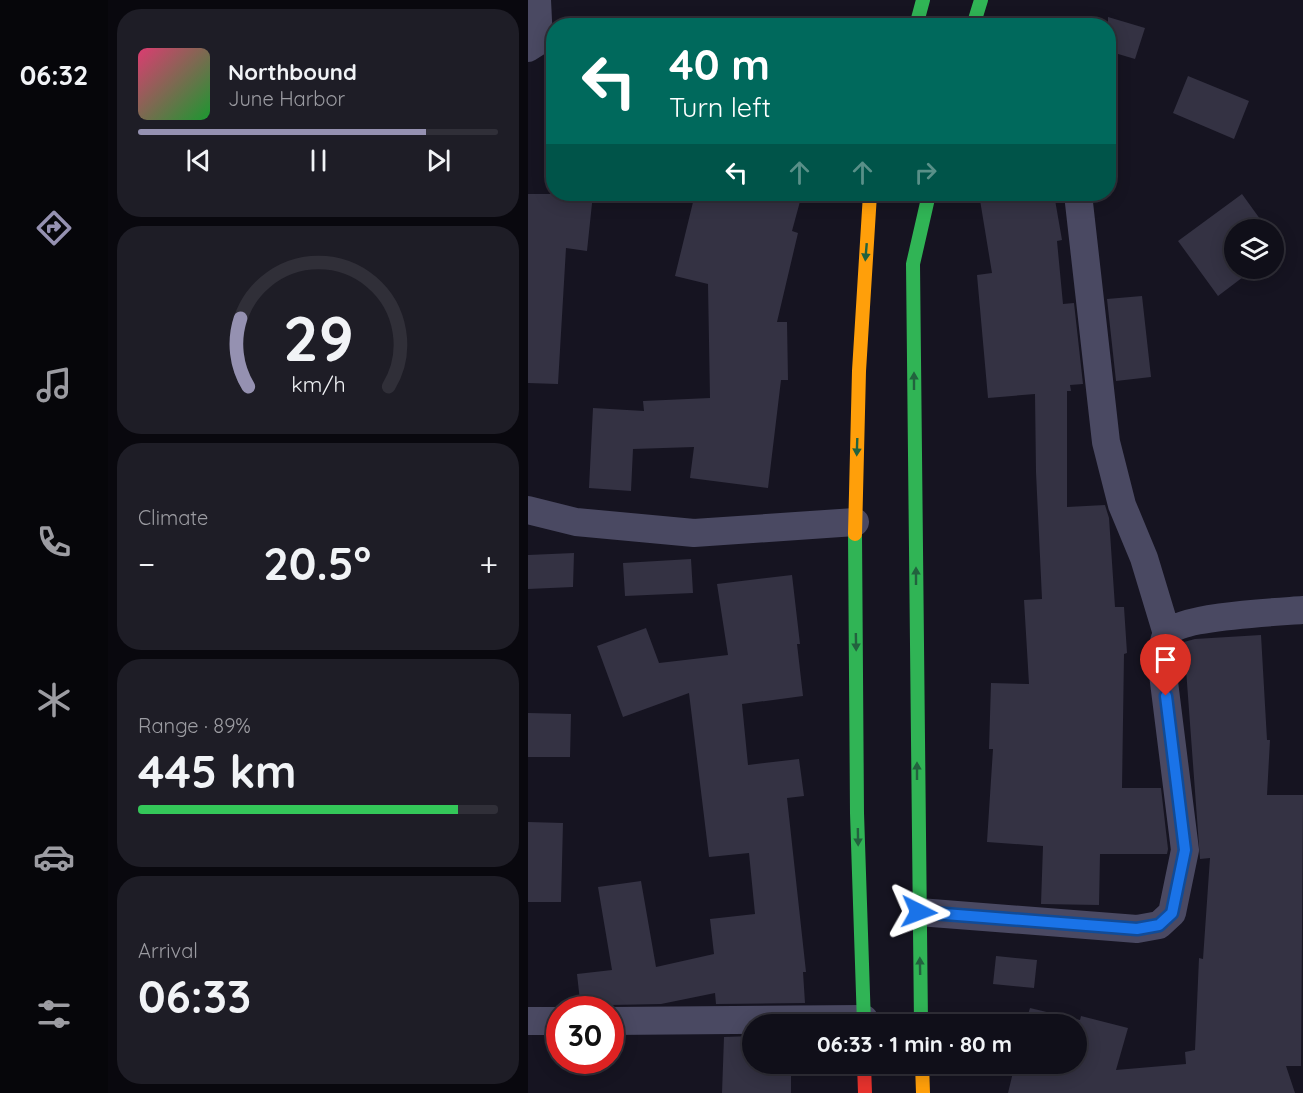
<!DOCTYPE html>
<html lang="en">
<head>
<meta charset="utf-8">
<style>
	:root { --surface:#100f19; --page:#1e1d26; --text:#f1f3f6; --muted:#9c9ca2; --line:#302f38; --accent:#9591b1 }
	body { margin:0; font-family:Quicksand,sans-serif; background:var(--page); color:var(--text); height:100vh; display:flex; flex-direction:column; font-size:22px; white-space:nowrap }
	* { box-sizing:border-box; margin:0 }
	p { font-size:20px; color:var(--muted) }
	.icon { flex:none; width:33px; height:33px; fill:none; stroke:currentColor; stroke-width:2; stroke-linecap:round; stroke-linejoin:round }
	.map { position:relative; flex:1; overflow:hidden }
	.drawer { display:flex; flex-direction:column; gap:9px; padding:9px; background:#09080e; width:420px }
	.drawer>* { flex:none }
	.guide { position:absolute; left:18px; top:18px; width:570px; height:183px; border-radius:24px; box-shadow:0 3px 15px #0003,0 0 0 2px var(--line); background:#00695c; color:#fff; overflow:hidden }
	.tools { position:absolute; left:696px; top:219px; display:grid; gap:12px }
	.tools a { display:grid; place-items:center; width:60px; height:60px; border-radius:50%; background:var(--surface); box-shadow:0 3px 15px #0003,0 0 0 2px var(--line); font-size:30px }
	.speed { position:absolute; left:18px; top:996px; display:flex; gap:12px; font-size:30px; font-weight:700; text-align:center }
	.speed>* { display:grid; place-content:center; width:78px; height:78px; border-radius:50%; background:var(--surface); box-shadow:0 3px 15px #0003,0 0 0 2px var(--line); line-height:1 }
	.speed .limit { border:9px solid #d22; background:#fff; color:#111 }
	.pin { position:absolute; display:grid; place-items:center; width:51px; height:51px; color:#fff; margin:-62px -26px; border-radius:50% 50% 50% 0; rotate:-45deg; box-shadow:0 0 6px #0007 }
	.pin .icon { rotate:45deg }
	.me { position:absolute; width:66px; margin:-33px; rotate:93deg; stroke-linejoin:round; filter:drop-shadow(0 0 4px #0008) }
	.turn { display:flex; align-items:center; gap:21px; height:126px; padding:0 24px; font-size:27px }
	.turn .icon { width:78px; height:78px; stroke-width:2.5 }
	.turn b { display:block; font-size:42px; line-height:51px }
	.lanes { display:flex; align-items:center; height:57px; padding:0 24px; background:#0003; justify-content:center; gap:30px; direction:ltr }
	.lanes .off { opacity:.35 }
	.big { font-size:45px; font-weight:800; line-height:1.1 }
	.drawer .tile { flex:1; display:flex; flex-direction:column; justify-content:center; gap:9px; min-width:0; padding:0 21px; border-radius:24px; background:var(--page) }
	.drawer .dial { align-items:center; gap:0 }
	.dial svg { height:156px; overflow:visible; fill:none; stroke:var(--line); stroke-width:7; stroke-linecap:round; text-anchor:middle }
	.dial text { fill:var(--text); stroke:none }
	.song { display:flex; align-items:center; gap:18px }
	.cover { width:72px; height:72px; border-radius:9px; background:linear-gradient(135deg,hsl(340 70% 55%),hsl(130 70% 35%)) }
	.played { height:6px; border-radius:3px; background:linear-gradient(90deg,var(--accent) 80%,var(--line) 80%) }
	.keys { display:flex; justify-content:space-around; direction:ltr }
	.heat { display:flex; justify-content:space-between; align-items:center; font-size:33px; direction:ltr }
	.charge { height:9px; border-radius:4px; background:linear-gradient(90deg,#34c759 89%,var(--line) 0) }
	.trip { position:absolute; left:214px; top:1014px; width:345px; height:60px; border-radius:30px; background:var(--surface); box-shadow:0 3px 15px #0003,0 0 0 2px var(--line); font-weight:800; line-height:60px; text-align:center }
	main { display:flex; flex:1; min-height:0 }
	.tab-bar { display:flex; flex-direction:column; width:108px; justify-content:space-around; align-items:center; background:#06060a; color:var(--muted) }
	.tab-bar .icon { width:42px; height:42px }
	.tab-bar .selected { color:var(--accent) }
	.tab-bar b { font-size:27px; color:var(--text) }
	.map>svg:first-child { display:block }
	.building { fill:#343243 }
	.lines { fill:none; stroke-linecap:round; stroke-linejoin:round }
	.street { stroke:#4a4962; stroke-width:28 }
	.fast { stroke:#30b455; stroke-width:14 }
	.slow { stroke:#ff9f0a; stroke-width:14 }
	.jam { stroke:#e5322d; stroke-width:14 }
	.oneway { fill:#22623e }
	.route-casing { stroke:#114b97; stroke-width:15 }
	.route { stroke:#1a73e8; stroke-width:10 }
</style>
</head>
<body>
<main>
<nav class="tab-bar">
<b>06:32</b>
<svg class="icon selected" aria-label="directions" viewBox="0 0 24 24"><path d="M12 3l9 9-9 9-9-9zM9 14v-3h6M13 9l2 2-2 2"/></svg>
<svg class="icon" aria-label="music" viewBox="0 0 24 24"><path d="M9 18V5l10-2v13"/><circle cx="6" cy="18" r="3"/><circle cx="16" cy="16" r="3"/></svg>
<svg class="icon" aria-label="phone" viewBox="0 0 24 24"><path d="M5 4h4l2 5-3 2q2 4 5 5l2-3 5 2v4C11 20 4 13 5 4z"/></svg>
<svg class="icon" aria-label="climate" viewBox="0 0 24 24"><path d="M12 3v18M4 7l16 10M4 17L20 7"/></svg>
<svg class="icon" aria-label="car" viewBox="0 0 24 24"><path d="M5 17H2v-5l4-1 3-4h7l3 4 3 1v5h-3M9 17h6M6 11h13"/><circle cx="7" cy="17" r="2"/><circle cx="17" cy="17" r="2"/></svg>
<svg class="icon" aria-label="filters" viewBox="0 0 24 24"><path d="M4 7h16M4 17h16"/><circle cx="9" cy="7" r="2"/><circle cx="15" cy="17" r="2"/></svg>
</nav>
<section class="drawer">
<div class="tile">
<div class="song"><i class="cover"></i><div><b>Northbound</b><p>June Harbor</p></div></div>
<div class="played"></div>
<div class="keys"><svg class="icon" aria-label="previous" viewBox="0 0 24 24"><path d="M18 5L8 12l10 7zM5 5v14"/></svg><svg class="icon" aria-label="pause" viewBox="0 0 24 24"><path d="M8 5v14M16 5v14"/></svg><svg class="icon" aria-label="next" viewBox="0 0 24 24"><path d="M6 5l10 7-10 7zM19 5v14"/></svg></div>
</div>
<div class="tile dial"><svg viewBox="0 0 100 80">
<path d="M14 69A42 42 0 1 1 86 69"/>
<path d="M14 69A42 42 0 0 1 10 34" stroke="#9591b1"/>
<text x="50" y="56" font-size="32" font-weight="700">29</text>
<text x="50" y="72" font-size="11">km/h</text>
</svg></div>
<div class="tile"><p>Climate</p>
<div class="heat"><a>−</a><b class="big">20.5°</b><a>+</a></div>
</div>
<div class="tile"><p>Range · 89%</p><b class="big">445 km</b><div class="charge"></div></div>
<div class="tile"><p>Arrival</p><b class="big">06:33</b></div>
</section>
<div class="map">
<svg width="775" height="1093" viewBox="0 0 775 1093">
	<rect width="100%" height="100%" fill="#161421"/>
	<path class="building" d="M580,17L617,28L607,59L580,51Z
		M660,76L721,101L706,139L645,113Z
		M0,194H65L59,251L38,248L30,384L0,383Z
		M167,194H274L264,231L270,233L249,322H259L260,380H253L240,488L162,478L166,447L105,449L103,491L61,488L65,408L116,411L115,401L182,398L180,284L147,276Z
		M494,194H526L534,240L529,241L535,304L546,303L555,384L542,385L543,391H539V507L577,505L581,518L587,607H596L599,653L596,654L594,788H633L640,849L639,854H572L571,905L513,904L515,846L459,842L465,749H461L463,683L501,684L496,600L514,599L508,472L507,394L460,398L449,275L464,273L452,200Z
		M714,194L740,230H706V268H727L690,296L650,241Z
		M746,238L754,249L746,255Z
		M614,296L623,377L588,381L579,299Z
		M46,553L45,587L0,589V555Z
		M163,559L165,593L97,596L95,563Z
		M264,575L272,644H269L275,696L214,704L220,765L271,759L276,796L259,798L278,972H275L277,1003L188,1004L187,993L133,1004L82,1005L71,1010H53L49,974L84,970L70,887L113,881L128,967L186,954L182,919L227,914L221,853L181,857L161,693L95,717L69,646L118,628L131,663L200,655L189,584Z
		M733,635L739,740H742L739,795H775L773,1066H758L767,1093H480L487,1064H549V1024H497L502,1008L552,1020L553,1016L600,1028L588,1070L658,1064L657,1052L667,1050L671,958L675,959L682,858L672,859L656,642L667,639Z
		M0,713L43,714L42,757H0Z
		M0,822L35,823L33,902H0Z
		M468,956L509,960L506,988L465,984Z
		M225,1036V1064H263V1093H194L196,1037Z"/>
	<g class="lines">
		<path class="street" d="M0,48L11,41L9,0
			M550,194L578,442L594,505L616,558L639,634
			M0,510L48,522L166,533L327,522
			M391,912L609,929L631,925L644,913L657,850L635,674C635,662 632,643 640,633C654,616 750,612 775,610
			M0,1021H32
			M82,1021L336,1019"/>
		<path class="fast" d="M388,26L395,0
			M445,26L453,0
			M327,534L329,813L336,1024
			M393,1024L385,264L401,194"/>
		<path class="slow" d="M327,534L331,371L342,194
			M394,1064L395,1093"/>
		<path class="jam" d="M336,1064L337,1093"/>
	</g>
	<defs><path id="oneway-solid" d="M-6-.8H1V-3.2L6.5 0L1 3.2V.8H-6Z" transform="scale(1.5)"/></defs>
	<g class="oneway">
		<use href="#oneway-solid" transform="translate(338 252) rotate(95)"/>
		<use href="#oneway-solid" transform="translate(386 381) rotate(-90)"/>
		<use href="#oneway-solid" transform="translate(329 447) rotate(92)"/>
		<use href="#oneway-solid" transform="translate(388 576) rotate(-90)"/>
		<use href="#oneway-solid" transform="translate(328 642) rotate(89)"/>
		<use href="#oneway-solid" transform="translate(389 771) rotate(-90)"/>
		<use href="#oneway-solid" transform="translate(330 837) rotate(89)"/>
		<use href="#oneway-solid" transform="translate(392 966) rotate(-91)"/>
	</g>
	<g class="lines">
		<defs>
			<path id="route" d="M391,912L609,929L631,925L644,913L657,850L638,696"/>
		</defs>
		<use href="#route" class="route-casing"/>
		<use href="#route" class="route"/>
	</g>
</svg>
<div class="tools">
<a><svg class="icon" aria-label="layers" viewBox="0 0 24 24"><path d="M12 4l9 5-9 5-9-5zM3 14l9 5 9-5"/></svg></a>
</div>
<div class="speed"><div class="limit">30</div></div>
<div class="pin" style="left:638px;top:696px;background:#d93025"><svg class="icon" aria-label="arrive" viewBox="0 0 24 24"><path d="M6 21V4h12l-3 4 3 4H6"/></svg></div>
<svg class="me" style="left:391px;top:912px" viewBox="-20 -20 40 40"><path d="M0-17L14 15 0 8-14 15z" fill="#1a73e8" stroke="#fff" stroke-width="4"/></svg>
<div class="trip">06:33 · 1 min · 80 m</div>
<div class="guide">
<div class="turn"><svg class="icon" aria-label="left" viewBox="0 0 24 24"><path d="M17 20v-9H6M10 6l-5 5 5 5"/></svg><div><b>40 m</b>Turn left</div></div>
<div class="lanes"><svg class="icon" aria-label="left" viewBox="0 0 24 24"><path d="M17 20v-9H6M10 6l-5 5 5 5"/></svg><svg class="icon off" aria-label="ahead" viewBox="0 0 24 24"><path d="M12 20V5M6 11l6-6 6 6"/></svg><svg class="icon off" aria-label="ahead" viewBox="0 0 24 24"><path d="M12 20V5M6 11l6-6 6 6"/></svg><svg class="icon off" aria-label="right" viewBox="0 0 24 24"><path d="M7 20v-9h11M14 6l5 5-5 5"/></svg></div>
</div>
</div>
</main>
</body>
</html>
